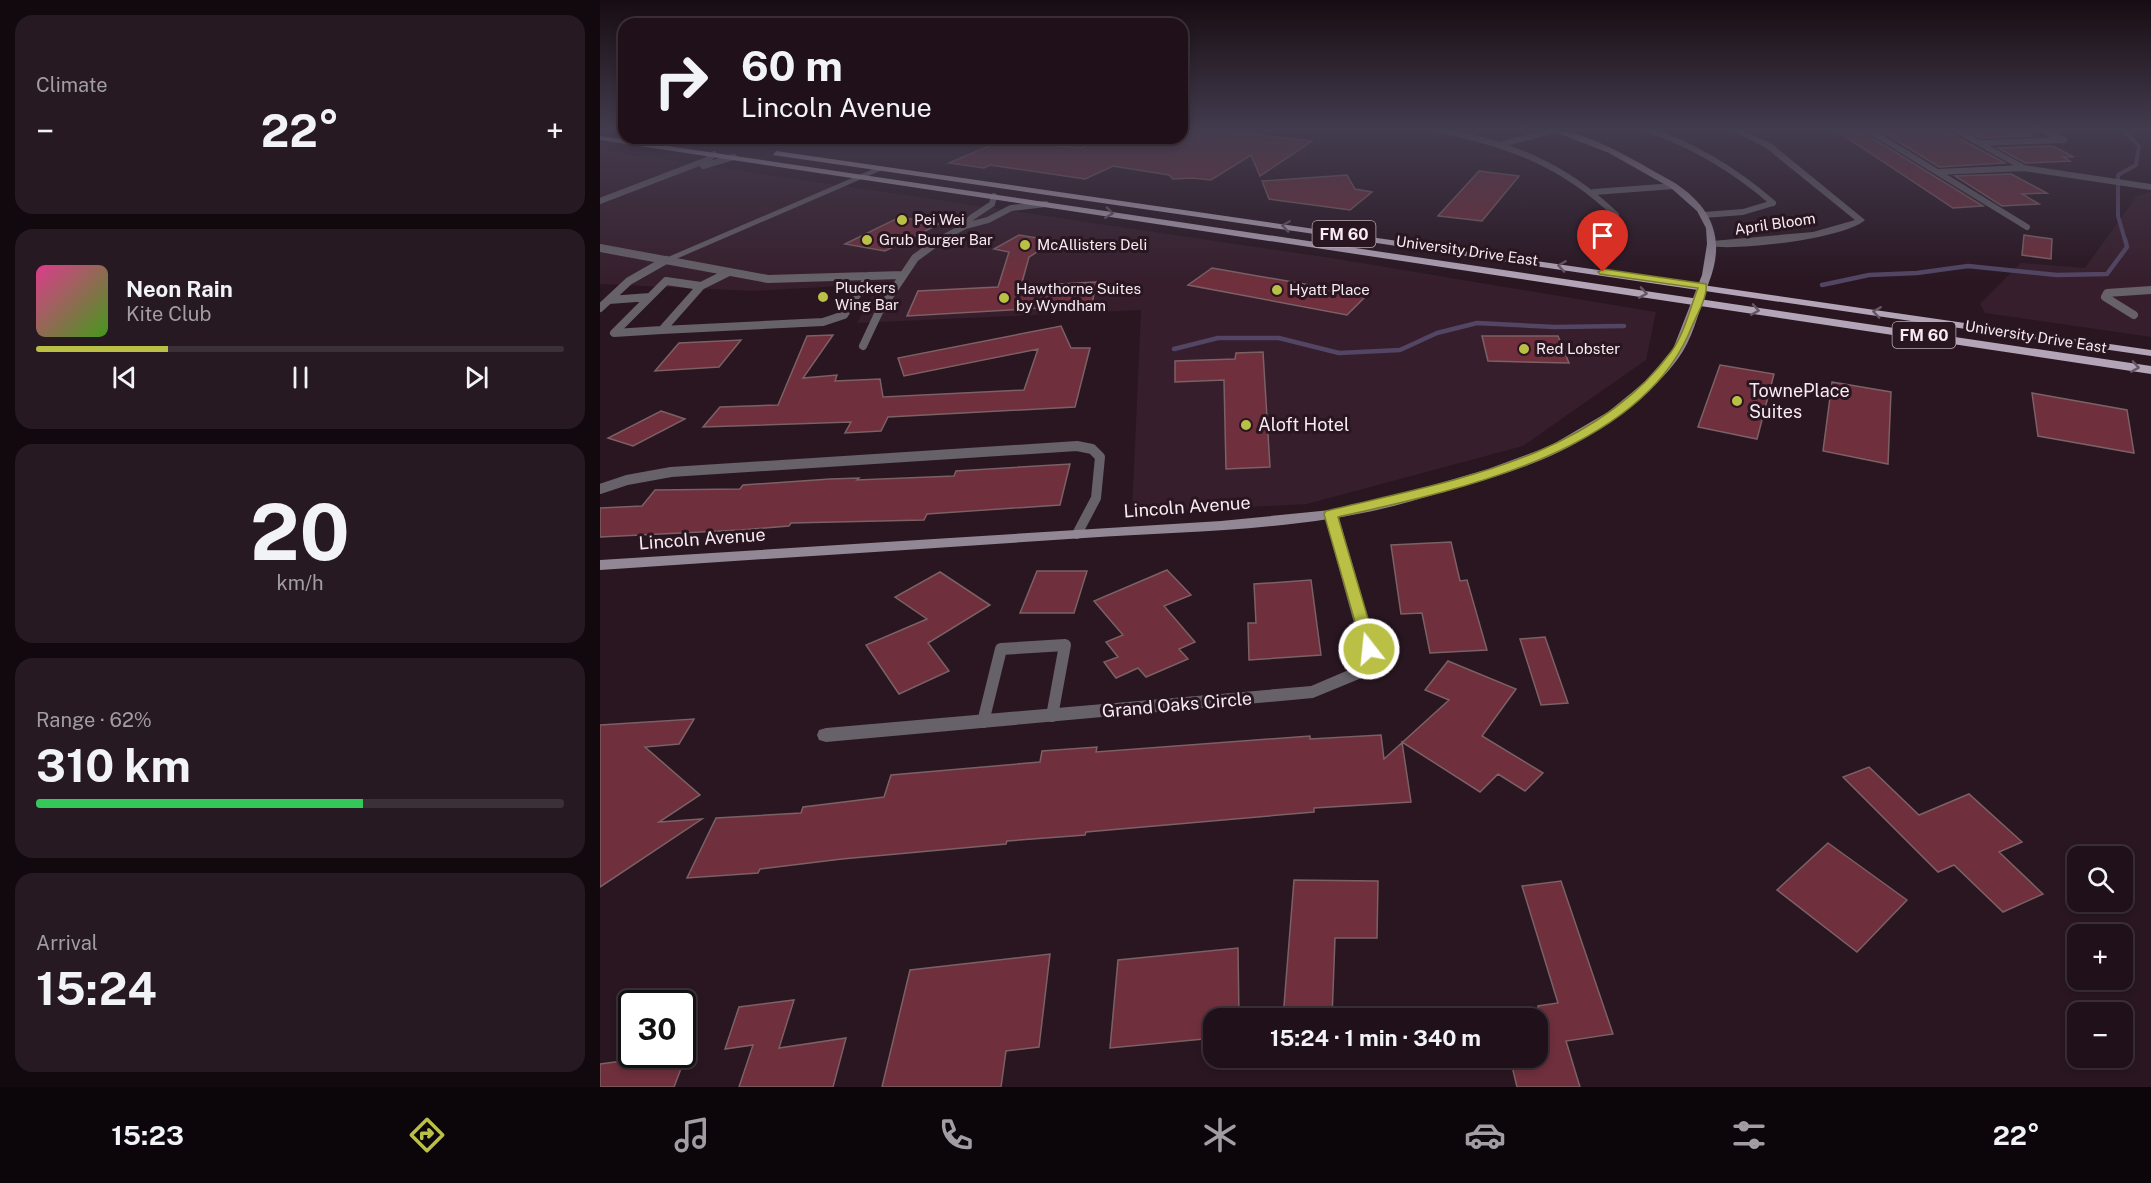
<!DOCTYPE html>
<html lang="en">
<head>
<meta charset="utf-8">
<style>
	:root { --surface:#1f1019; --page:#271922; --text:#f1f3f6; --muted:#a19da2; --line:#3c3038; --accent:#bac045 }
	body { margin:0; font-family:"Public Sans",sans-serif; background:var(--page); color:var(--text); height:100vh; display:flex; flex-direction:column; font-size:22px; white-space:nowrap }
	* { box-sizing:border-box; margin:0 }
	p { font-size:20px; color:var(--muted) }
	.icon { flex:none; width:33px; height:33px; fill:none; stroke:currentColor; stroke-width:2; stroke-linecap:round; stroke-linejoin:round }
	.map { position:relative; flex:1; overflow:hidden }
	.details { display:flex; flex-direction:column; gap:15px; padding:15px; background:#11090e; width:600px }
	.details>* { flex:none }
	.top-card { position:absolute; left:18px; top:18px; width:570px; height:126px; border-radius:18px; box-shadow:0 3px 9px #0003,0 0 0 2px var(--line); background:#1f1019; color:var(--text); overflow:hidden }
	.controls { position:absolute; left:1467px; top:846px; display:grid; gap:12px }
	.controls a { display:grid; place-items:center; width:66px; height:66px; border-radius:12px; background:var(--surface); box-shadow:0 3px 9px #0003,0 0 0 2px var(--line); font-size:30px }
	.speed { position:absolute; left:18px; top:990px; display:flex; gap:12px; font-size:30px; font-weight:700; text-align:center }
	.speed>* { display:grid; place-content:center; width:78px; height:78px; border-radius:50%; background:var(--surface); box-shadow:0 3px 9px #0003,0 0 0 2px var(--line); line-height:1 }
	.speed .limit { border:3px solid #111; border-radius:9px; background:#fff; color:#111 }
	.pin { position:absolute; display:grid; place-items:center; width:51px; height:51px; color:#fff; margin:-62px -26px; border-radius:50% 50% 50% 0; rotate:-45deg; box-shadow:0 0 6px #0007 }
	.pin .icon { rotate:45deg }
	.me { position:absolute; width:66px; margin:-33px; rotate:344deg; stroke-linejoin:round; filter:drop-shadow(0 0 4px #0008) }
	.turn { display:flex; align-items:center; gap:21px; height:126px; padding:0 24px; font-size:27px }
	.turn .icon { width:78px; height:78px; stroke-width:2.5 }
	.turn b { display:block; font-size:42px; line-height:51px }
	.big { font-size:45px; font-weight:700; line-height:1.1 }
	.details .widget { flex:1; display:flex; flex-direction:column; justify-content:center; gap:9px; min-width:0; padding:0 21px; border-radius:18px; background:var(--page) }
	.details .dial { align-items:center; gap:0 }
	.dial b { font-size:78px; line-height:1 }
	.song { display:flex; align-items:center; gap:18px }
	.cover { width:72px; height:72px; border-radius:9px; background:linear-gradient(135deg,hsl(330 70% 55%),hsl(100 70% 35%)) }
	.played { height:6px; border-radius:3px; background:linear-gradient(90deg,var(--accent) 25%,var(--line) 25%) }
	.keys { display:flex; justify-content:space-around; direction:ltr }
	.heat { display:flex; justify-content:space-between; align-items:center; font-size:33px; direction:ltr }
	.charge { height:9px; border-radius:4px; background:linear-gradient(90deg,#34c759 62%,var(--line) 0) }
	.trip { position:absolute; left:603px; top:1008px; width:345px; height:60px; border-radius:18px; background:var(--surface); box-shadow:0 3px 9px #0003,0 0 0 2px var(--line); font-weight:700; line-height:60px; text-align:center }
	.menu { display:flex; height:96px; justify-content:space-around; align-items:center; background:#0c060a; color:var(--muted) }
	.menu .icon { width:42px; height:42px }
	.menu .selected { color:var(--accent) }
	.menu b { font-size:27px; color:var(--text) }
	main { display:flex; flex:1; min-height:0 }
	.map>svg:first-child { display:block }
	.built { fill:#361e2c }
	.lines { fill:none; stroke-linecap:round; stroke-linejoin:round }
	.stream-far1 { stroke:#524664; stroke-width:4 }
	.stream { stroke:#524664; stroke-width:4.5 }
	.building { fill:#6f2f3c; stroke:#7b6165; stroke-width:1.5 }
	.lane-far3 { stroke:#676169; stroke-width:6 }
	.lane-far2 { stroke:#676169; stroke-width:8 }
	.lane-far1 { stroke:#676169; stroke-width:10 }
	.lane { stroke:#676169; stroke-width:12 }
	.street { fill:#676169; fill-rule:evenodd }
	.secondary { fill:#928795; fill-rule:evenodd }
	.primary { fill:#b3a5b7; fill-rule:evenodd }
	.oneway { stroke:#675664 }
	.route { fill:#bac045; stroke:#797d2d; stroke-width:1.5 }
	.poi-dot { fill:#bac045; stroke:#291621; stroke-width:2 }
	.labels { text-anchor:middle; stroke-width:6; stroke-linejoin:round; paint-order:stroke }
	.far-poi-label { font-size:15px; fill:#f7eaf1; stroke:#291621; text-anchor:start }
	.far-street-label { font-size:15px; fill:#f7eaf1; stroke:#291621 }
	.shield { fill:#291621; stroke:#b9aab3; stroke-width:1.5 }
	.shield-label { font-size:16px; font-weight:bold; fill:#f7eaf1 }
	.poi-label { font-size:18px; fill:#f7eaf1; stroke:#291621; text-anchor:start }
	.street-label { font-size:18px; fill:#f7eaf1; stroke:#291621 }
</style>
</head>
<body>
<main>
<section class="details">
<div class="widget"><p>Climate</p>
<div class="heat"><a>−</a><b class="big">22°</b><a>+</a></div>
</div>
<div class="widget">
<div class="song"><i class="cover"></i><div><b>Neon Rain</b><p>Kite Club</p></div></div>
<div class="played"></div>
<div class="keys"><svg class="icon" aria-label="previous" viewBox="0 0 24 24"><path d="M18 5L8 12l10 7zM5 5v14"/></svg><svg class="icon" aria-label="pause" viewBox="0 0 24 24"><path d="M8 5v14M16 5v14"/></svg><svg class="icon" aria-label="next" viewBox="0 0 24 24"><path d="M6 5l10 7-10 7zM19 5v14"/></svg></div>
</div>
<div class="widget dial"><b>20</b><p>km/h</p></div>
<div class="widget"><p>Range · 62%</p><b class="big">310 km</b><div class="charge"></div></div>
<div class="widget"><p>Arrival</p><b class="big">15:24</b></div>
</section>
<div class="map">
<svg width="1551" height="1087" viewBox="0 0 1551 1087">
	<rect width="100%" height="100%" fill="#291621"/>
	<path class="built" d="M0,150L737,259L1056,312L1046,360L923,446L707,504L532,513L541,310L257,323L278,284L154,291L0,284Z
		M1551,192V337L1385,313L1380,304L1421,263L1485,268L1537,196Z"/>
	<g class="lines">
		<path class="stream-far1" d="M1522,129L1539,146L1536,165L1518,175V216L1525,240"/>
		<path class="stream" d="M1222,285L1269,275L1317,273L1368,266L1457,275L1507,274L1527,247L1525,239
			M574,349L618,338H679L739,353L800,350L837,333L877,323L955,327L1024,326"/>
	</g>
	<path class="building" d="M582,129H613L712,141L660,176L651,155L611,180L592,178L573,179L569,175L513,166L485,179L390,165L384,168L349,163L401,141L481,148L487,145L498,146L514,138L568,144L582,138Z
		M1234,129H1262L1264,133L1383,206L1353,208Z
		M1278,129H1349L1351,134L1405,163L1339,167Z
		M1365,129H1420L1433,136L1380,138Z
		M1452,146L1474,157H1463L1470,161L1425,163L1398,148Z
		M879,171L919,176L882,221L838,216Z
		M1411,174L1447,193L1422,194L1439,204L1402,206L1355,176Z
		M747,175L755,189L772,192L750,210L669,199L662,181Z
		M300,217L339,224L285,251L245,244Z
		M419,235L455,241L429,257L421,286L496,282L492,305L307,316L318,291L398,287L409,252L394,249Z
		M1424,235L1452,239L1451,259L1422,255Z
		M612,268L767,295L747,315L588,285Z
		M461,326L471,348H490L475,407L288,417L281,431L245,433L251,422L103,427L120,407L178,405L207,336L233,335L203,378L237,375L235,381L280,379L283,397L424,390L438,349L304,376L298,358Z
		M882,336H958L969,363L888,361Z
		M141,340L119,367L55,371L79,343Z
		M663,352L670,467L626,469L624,380L575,382V361L635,359L636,353Z
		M1120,365L1174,374L1157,439L1098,427Z
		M1232,382L1291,392L1288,464L1223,451Z
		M1432,393L1527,410L1534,453L1438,436Z
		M61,411L85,419L33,446L8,438Z
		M470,464L460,505L327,514L324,520L191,523L189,526L141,530L0,537V508L42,506L55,490L140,489L143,485L230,479L259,478L257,480L354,476L356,471Z
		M851,542L860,581L867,580L887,650L830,653L822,613L801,614L791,545Z
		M567,570L591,595L564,606L595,642L579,649L588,659L546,677L538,668L516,678L504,662L518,657L506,642L523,635L494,601Z
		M437,571H487L474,613H420Z
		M340,572L390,605L328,643L349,671L299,694L266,645L327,619L295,597Z
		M711,580L721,655L649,660L648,623H656L654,584Z
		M945,637L968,703L941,705L920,639Z
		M848,661L916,689L882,736L943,773L925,791L898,774L880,792L802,742L811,802L714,808V812L486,832L485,835L407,841L406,844L242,859L160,869L158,873L87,878L116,818L201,813L203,807L284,797L291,775L440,762L442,751L497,747L496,752L710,736V739L781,735L784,759L849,700L825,690Z
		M94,719L79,744L45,747L100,795L59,822L102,819L0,887V725Z
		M1269,767L1319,815L1369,794L1422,842L1399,852L1443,894L1403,912L1354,865L1338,872L1243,777Z
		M1228,843L1307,900L1257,952L1177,890Z
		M694,880L778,881L777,938H735L732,1018H683Z
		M961,881L1013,1034L966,1041L980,1087H917L910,1058H938V1006L958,1003L922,886Z
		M638,948L639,1018H614V1038L510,1048L518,960Z
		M450,954L439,1047L406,1051L401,1087H282L310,970Z
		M194,1000L179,1048L246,1038L233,1087H139L153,1045L125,1049L139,1007Z
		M82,1053H87L74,1087H0V1064Z"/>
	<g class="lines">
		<path class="lane-far3" d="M838,129C910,145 962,163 1016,215
			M1046,129C1094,145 1135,170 1173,203
			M1267,129L1427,227
			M1354,129L1424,168
			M1380,143L1464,140L1441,129
			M903,144L954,130
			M103,166L134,157
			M1338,172L1424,168L1551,187
			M994,192L1074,186
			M0,201L107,160L114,154
			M1104,215L1143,212L1173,203
			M365,226L371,218L392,204L394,196
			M339,240L365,226L388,220L411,208L446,204"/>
		<path class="lane-far2" d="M0,248L168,279L302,275
			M101,286L129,272
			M50,297L14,333L62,330
			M9,300L50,297L66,281L101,286L62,330L223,322L244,315L269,276
			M0,308L29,281L66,260
			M1534,315L1505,297L1507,293L1551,290
			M263,346L279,312L315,258L341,239"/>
		<path class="lane-far1" d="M0,489L27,480L71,472L477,446L492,449L500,457L496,498L477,534"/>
		<path class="lane" d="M383,722L401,649L465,645L452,716"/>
		<path class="street" d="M1130,129H1140L1172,144L1265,220C1244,239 1138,251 1109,246L1107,244L1112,241L1213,232L1255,220L1166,148Z
			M280,166L287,168L69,262L61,260Z
			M731,510L738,514L777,649L764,677L713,698L226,742L219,740L217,735L219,730L226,728L711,686L751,669L761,649L724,514Z"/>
		<path class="secondary" d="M947,129C985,129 1035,161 1068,179C1110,203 1127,236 1109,282C1101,304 1095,331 1083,351C1072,369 1055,386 1038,400C1014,419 987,439 959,452C913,474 861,486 812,501C709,531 592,531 484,538C323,549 161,559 0,570V560L621,521L731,510L800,495L888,469L950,446L1008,412L1046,381L1073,349L1102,275L1107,244L1106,228L1097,211L1071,188L1009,153Z"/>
		<path class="primary" d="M0,136L1551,366V374L0,140Z
			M176,151L1551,350V356L173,155Z"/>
	</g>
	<defs><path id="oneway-chevron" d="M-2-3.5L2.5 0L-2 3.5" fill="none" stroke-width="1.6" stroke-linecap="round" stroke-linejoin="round" transform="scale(1.5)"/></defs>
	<g class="oneway">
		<use href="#oneway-chevron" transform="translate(509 213) rotate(8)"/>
		<use href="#oneway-chevron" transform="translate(686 226) rotate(-172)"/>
		<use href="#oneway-chevron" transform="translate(962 266) rotate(-172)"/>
		<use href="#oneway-chevron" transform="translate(1043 293) rotate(9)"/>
		<use href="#oneway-chevron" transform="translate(1155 310) rotate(9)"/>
		<use href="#oneway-chevron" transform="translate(1277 312) rotate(-172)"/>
		<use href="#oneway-chevron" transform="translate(1535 367) rotate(9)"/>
	</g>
	<linearGradient id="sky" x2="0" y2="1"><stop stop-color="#170c12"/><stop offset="0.46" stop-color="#433c4e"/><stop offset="1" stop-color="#433c4e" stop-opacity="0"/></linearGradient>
	<rect width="1551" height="282" fill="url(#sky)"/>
	<path class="route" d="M1003,269L1106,284C1108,296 1097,315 1092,326C1044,452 855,491 738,517L777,649L775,653H764L724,514L726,511C848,481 991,460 1071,352C1084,335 1090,308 1098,288L1000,274L998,272Z"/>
	<g class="poi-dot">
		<circle cx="302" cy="220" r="6"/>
		<circle cx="267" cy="240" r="6"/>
		<circle cx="425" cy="245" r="6"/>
		<circle cx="677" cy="290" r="6"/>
		<circle cx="223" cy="297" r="6"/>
		<circle cx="404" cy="298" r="6"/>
		<circle cx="924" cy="349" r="6"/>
		<circle cx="1137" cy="401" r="6"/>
		<circle cx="646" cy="425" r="6"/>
	</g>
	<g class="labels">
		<g class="far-poi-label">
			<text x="314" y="225">Pei Wei</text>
			<text x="279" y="245">Grub Burger Bar</text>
			<text x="437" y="250">McAllisters Deli</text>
			<text x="235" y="293">Pluckers<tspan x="235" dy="17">Wing Bar</tspan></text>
			<text x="416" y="294">Hawthorne Suites<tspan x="416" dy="17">by Wyndham</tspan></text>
			<text x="689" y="295">Hyatt Place</text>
			<text x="936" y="354">Red Lobster</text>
		</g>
		<g class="far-street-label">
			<text transform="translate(1175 224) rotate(-8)" y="5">April Bloom</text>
			<text transform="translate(867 251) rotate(8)" y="5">University Drive East</text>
			<text transform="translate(1436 337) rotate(9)" y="5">University Drive East</text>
		</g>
		<g class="shield">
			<rect x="712.5" y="221" width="63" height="26" rx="4.5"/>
			<rect x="1292.5" y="322" width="63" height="26" rx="4.5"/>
		</g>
		<g class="shield-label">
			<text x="744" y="240">FM 60</text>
			<text x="1324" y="341">FM 60</text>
		</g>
		<g class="poi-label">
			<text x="1149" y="397">TownePlace<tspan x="1149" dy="21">Suites</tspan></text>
			<text x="658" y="431">Aloft Hotel</text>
		</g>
		<g class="street-label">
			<text transform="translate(587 507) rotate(-4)" y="6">Lincoln Avenue</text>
			<text transform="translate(102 539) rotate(-4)" y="6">Lincoln Avenue</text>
			<text transform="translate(577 705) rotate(-5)" y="6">Grand Oaks Circle</text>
		</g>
	</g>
</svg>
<div class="controls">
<a><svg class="icon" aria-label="search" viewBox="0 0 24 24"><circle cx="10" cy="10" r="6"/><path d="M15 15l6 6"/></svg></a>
<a>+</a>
<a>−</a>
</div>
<div class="speed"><div class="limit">30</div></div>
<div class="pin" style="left:1003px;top:272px;background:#d93025"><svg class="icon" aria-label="arrive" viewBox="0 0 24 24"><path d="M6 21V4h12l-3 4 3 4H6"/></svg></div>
<svg class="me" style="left:769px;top:649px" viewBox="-20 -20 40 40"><circle r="17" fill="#bac045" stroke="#fff" stroke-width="3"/><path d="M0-11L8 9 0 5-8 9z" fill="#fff"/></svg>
<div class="trip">15:24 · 1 min · 340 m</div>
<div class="top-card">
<div class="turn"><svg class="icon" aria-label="right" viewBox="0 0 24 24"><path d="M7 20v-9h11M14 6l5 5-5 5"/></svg><div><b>60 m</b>Lincoln Avenue</div></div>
</div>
</div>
</main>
<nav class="menu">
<b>15:23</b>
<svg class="icon selected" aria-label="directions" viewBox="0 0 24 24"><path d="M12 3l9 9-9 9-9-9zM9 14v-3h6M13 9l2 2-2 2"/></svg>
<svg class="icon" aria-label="music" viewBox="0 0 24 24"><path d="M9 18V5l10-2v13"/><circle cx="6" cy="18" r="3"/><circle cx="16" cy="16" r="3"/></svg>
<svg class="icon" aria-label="phone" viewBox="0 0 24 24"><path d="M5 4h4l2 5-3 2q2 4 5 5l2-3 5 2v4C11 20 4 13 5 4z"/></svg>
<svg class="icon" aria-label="climate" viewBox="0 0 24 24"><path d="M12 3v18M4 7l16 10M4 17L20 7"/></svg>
<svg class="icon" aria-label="car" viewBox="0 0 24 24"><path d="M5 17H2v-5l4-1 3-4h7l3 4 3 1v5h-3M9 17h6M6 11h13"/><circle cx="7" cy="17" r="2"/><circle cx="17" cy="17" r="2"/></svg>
<svg class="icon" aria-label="filters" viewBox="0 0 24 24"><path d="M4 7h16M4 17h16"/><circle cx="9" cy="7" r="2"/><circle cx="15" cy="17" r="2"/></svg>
<b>22°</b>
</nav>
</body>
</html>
